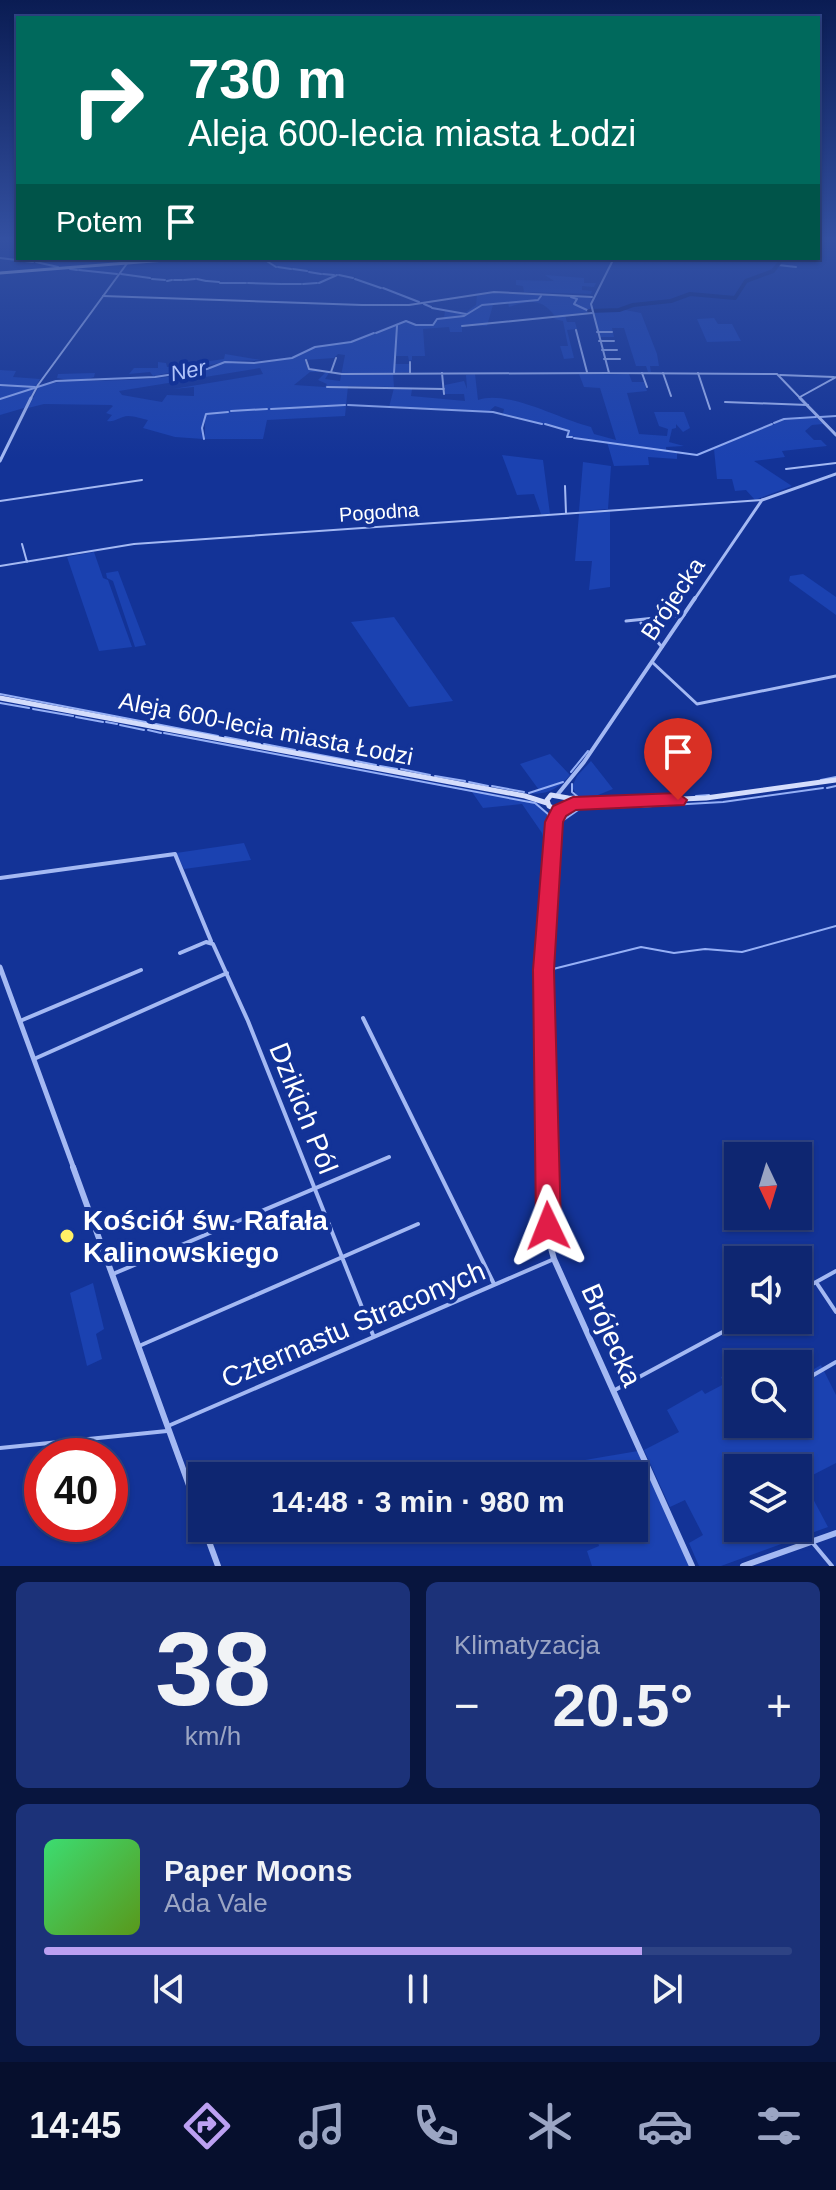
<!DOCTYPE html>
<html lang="pl">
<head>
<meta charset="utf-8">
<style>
	:root { --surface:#0e2671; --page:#1c3279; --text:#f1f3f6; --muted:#9ba5c3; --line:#2e4384; --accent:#bca0f2 }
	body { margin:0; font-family:Arial,sans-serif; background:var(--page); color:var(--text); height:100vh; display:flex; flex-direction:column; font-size:30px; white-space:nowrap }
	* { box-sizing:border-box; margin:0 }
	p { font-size:26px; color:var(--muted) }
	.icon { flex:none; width:44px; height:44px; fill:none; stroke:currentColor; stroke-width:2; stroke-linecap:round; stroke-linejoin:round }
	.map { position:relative; height:1566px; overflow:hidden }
	.details { display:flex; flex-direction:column; gap:16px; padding:16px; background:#08153e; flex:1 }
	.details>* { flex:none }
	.hud { position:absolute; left:16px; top:16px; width:804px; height:244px; border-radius:0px; box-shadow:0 2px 6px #0004,0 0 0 2px var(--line); background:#00695c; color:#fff; overflow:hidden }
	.needle { width:52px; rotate:176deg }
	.tools { position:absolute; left:724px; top:1142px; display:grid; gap:16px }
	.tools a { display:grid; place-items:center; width:88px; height:88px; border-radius:0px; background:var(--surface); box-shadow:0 2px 6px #0004,0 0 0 2px var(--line); font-size:40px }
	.speed { position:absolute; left:24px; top:1438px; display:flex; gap:16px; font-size:40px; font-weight:700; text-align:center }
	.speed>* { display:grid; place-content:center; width:104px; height:104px; border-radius:50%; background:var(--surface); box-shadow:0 2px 6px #0004,0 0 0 2px var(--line); line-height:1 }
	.speed .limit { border:12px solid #d22; background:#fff; color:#111 }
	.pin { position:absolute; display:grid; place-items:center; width:68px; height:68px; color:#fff; margin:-82px -34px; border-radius:50% 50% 50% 0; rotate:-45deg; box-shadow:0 0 8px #0007 }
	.pin .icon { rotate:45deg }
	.me { position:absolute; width:88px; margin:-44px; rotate:358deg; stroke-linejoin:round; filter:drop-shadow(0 0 6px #0008) }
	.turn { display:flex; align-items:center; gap:28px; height:168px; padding:0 40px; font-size:36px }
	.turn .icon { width:104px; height:104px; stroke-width:2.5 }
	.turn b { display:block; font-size:56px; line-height:68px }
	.then { display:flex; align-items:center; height:76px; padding:0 40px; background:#0003; gap:16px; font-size:30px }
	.big { font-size:60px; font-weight:600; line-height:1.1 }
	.details .card { flex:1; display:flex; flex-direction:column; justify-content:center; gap:12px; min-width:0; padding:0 28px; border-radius:12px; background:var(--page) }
	.details .dial { align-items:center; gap:0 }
	.dial b { font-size:104px; line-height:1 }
	.song { display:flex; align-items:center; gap:24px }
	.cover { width:96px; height:96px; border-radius:12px; background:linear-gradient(135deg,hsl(140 70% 55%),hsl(90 70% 35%)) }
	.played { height:8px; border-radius:4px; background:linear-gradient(90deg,var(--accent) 80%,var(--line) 80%) }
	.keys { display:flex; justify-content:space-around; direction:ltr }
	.heat { display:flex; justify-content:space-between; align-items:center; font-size:44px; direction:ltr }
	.details .tiles { flex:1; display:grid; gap:16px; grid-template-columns:1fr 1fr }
	.card:last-child { grid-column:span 2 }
	.trip { position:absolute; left:188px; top:1462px; width:460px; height:80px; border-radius:0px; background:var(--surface); box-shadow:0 2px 6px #0004,0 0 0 2px var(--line); font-weight:600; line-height:80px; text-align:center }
	.menu { display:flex; height:128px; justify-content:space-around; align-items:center; background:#060f2d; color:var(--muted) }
	.menu .icon { width:56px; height:56px }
	.menu .on { color:var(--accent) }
	.menu b { font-size:36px; color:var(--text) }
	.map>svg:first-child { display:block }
	.green { fill:#1b42b1; fill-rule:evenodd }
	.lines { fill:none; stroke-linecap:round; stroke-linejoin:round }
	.stream { stroke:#96b0f6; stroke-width:2 }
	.river { stroke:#0c2473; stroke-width:4 }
	.minor-far2 { stroke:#a4b9f3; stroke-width:2 }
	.minor-far1 { stroke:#a4b9f3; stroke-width:3 }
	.minor { stroke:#a4b9f3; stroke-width:4 }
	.tertiary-far4 { stroke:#a4b9f3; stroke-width:2 }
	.tertiary-far3 { stroke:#a4b9f3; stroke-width:3 }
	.tertiary-far2 { stroke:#a4b9f3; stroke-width:4 }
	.tertiary-far1 { stroke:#a4b9f3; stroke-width:5 }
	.tertiary { stroke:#a4b9f3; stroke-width:6 }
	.secondary-far1 { stroke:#d4ddfc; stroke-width:3 }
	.secondary { stroke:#d4ddfc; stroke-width:5 }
	.route { fill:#e11d48; stroke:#92132f; stroke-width:2 }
	.poi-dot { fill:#fff066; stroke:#133397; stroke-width:3 }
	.labels { text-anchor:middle; stroke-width:8; stroke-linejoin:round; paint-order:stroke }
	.far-street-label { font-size:20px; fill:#fff; stroke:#133397 }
	.far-water-label { font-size:22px; font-style:italic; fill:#b1c4f9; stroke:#133397 }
	.street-label { font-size:24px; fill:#fff; stroke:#133397 }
	.near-street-label { font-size:28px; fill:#fff; stroke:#133397 }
	.near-poi-label { font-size:28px; font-weight:bold; fill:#fff; stroke:#133397; text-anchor:start }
</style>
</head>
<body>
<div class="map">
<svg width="836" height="1566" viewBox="0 0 836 1566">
	<rect width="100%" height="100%" fill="#133397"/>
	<path class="green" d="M545,275L584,278V283H596L594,287L582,286V290L592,291L591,294L524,292L523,286L516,285V280L554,281Z
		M493,293L591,297L590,312L565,315L567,322H575L577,329L567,330L574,358L564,359L560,346H568L563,321L554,319L561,315H554C541,297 527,301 509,307L508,303L493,305L487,326L462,325V332H450L449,327L423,329L425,356H412V360L409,361L408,356H395L394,364H409V372L393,373L394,387L348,386L345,416L267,420L263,439H205V419L202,428L203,439L175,437L143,428L148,420C141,419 130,414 123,417C116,419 115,422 107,421L112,415L106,413L113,406L111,405L44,404L28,408L39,386L69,380L57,378L58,374L95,373L94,377L82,381C124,380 188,381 225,362L153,376L150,372L129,374L134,368H158V362L166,363L167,367L224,359L225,354L261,360L228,361L254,364L294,358L313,348L358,340L406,321L416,325H434V322L444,317L445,311L463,314L476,305L477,295ZM338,354L345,355L340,381L325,379L329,373L326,372L318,380L327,384L325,387L294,385L310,372H323L308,369L305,360L334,358ZM260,368L263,374L173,389L194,387V396L167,395L162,402L122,395L119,391Z
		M625,310L641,313L657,354L659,366H650L651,372H648L646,366H636L624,328H612L614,337H600L593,311Z
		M714,318L718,324H732L741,341L707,342L697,319Z
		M0,370L16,371L13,377L40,379L24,408L0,415Z
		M475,374L478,400C507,389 561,420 591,427L594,434L616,440L600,388L584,387L579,374H629L632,382H644L647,391L627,393L639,434L667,436L668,429L659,426L654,412H684L690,428L683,432L676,424V428L672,429L669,442L684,446L666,447V451L677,453V459L648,457L649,465L614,466L607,442L568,437L569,431L503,414L504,409L495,406L488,412L389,407L394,388L412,389L411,396L465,401L464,394H445V385L464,381L467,389L466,375Z
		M817,418L823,424L812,425L805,431L814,440H821L827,446L782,451L785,457L754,461L792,486L755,500L746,490L735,491L732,479H717L714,449L784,420Z
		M502,455L543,460L550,514H541L534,494L517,495Z
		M583,462L611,466L608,509L579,511Z
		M610,511V587L589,590L592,561H575L579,514Z
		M94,552L103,578L108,580L132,647L99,651L67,557Z
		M118,571L146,645L135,647L113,581L107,578L106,573Z
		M803,574L836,597V615L789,581L790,576Z
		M394,617L453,701L409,707L351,622Z
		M164,732L537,802L550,816L549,848L545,846L542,833L522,804L483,808L472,792Z
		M550,754L570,775C559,789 545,796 527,793L539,790L520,764Z
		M591,761L613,789L598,795L578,797L572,787L577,776Z
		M244,843L251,860L184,869L176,853Z
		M93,1283L104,1329L96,1334L102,1359L87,1366L70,1293Z
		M821,1365L836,1395V1463L803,1480L828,1527L721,1566H699L689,1543L703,1535L685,1500L670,1507L644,1450L679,1432L667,1410L702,1390L705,1394L724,1384L721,1377L738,1370V1424H798V1378ZM738,1468H798V1528H738Z
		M638,1451L690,1566H592L587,1551L599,1546L594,1528H634V1476H582L579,1461Z"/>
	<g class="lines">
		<path class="stream" d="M0,258L33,262
			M262,258L276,267
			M36,262L58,267
			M778,265L796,267
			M278,267L291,269
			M70,269L77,270
			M293,269L307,271
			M79,270L117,274
			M309,272L321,274
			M121,274L150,278
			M323,274L334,275
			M339,275L353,278
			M152,279L165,280
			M197,279L206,281
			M355,279L381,288
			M174,280H182
			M184,280L195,279
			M167,281L172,280
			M207,281L219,282
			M220,283H246
			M248,283L281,284
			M319,283L337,275
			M282,284H301
			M303,284L317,283
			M383,288L419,302
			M571,297L577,299L574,304L589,311
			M424,304L431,307
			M432,308L466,314
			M376,333L406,321L416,325H433L437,319L464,316L482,305L538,300L541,296
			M394,373L397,326
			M0,385L35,387
			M0,399L56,381L155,377L207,369L225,362L254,363L292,358L315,347L351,342L374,333
			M348,405L493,412L542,424
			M271,409L345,405
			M231,411L267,409
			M820,417L836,416
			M774,423L784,419L816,417
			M545,424L569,431L567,437H572
			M574,438L697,455L772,424
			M204,439L202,428L206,414L228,412
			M0,694L218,736
			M0,703L29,708
			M33,709L73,716
			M76,717L103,722
			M106,722L117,724
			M120,725L144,730
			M148,730L161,733
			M164,733L535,803L548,814V844
			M225,737L246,741
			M249,742L260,744
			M264,744L295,750
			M299,751L352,761
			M356,761L376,765
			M380,766L397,769
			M401,769L430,775
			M571,772L588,751
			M435,776L465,781
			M821,780L836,777
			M469,782L488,786
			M572,784V792L578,797
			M492,786L524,792
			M827,788L836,786
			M529,793L563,782
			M696,796L709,795
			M635,807L723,802L823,788
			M558,824L581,808L628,807
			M549,970L641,947L674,953L705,949L742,952L836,926"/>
		<path class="river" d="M589,311L619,310L633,305L671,301L690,294L735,298L746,281L773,271L783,258"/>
		<path class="minor-far2" d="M103,296L362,305H409L494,292L592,297
			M462,326L592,313
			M576,330L587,372
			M597,332H612
			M599,341H614
			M602,350H617
			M604,359H620
			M306,360L309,369L342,374L609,373
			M410,362V373
			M331,372L336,358
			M442,373L444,394
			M642,373L647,387
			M663,373L671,396
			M698,373L710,409
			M780,375L834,377
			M327,387L444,389
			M800,397L836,377
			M725,402L808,405
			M786,469L836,463
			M565,486L566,513
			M0,501L142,480
			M22,544L27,562
			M0,566L134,544L762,500"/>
		<path class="minor-far1" d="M626,621L684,615
			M641,623L662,647
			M652,662L697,704L836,676"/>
		<path class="minor" d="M0,878L175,854L211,941
			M180,953L206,942L213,944L248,1021L373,1335
			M363,1018L494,1284
			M20,1021L141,970
			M34,1059L227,973
			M113,1274L389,1157
			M816,1282L836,1312
			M798,1292L836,1271
			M139,1346L418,1224
			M810,1377L836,1362
			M615,1390L745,1320
			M168,1426L554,1259
			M0,1448L167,1431
			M812,1542L832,1566"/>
		<path class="tertiary-far4" d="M614,258L591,304L609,373L777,374L802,400
			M30,400L38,385L131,258"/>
		<path class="tertiary-far3" d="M800,398L836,435
			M0,461L31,398
			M694,600L762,500L836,474"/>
		<path class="tertiary-far2" d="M558,794L584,762L695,598
			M551,852L552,832L561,810"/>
		<path class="tertiary-far1" d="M0,967L74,1169
			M547,1169L543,970L551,850"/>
		<path class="tertiary" d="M73,1167L202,1521
			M547,1167L549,1241L554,1259L692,1566
			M204,1528L218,1566
			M743,1566L836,1533"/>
		<path class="secondary-far1" d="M0,273L191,258"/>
		<path class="secondary" d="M0,698L525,796L547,803
			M568,798L631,801L706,798L836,780
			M568,805V798L551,795L547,800L549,806L557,810L576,803"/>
	</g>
	<linearGradient id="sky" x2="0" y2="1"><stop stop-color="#0a1c53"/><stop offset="0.52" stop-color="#3350a1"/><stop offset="1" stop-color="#3350a1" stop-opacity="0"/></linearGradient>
	<rect width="836" height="459" fill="url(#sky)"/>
	<path class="route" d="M678,793L687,800L684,805L576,810L566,816L563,822L554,970L561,1226L557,1235L548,1239L539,1235L536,1226L533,970L545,822L553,806L573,797Z"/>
	<circle class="poi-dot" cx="67" cy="1236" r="8"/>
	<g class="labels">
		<g class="far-street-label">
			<text transform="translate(379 512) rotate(-4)" y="7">Pogodna</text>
		</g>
		<g class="far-water-label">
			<text transform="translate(188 370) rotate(-12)" y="8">Ner</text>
		</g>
		<g class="street-label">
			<text transform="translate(673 599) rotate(-56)" y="8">Brójecka</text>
			<text transform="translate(266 729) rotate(11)" y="8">Aleja 600-lecia miasta Łodzi</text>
		</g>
		<g class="near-street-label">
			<text transform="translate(304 1108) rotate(68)" y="10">Dzikich Pól</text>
			<text transform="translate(353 1324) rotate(-23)" y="10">Czternastu Straconych</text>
			<text transform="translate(612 1335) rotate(66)" y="10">Brójecka</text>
		</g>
		<g class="near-poi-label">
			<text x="83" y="1230">Kościół św. Rafała<tspan x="83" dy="32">Kalinowskiego</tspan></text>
		</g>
	</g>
</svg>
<div class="tools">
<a><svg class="needle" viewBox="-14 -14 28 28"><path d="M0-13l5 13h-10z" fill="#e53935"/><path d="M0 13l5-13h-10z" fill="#9ba5c3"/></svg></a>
<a><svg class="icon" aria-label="sound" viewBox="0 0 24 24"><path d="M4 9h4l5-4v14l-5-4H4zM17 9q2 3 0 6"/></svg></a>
<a><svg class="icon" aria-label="search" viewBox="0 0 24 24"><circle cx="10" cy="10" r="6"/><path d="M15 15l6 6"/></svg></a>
<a><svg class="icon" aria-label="layers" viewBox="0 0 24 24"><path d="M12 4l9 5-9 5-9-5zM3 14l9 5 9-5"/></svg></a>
</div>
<div class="speed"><div class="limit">40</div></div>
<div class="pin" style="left:678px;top:800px;background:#d93025"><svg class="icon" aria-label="arrive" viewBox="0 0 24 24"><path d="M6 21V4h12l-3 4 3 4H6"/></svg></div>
<svg class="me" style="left:548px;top:1226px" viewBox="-20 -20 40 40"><path d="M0-17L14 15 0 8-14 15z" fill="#e11d48" stroke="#fff" stroke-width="4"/></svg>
<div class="trip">14:48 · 3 min · 980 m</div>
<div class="hud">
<div class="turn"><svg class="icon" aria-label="right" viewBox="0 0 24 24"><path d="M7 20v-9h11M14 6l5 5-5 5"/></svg><div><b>730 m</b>Aleja 600-lecia miasta Łodzi</div></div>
<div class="then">Potem<svg class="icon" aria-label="arrive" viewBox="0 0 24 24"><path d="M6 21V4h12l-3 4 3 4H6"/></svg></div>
</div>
</div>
<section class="details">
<div class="tiles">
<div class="card dial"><b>38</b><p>km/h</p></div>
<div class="card"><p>Klimatyzacja</p>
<div class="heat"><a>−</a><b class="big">20.5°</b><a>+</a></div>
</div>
<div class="card">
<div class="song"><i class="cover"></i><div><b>Paper Moons</b><p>Ada Vale</p></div></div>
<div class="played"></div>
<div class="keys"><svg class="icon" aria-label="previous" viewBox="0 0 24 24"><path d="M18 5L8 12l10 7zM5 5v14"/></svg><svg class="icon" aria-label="pause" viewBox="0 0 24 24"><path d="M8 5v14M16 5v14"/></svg><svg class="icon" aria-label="next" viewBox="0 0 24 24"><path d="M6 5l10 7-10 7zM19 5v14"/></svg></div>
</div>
</div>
</section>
<nav class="menu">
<b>14:45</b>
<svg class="icon on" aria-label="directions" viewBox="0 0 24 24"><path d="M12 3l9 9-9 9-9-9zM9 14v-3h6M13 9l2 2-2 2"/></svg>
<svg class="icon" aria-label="music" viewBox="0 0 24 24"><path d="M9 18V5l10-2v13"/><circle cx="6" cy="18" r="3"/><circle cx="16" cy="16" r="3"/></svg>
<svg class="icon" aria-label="phone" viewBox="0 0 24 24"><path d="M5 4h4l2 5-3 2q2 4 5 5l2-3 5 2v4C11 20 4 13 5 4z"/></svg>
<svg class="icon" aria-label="climate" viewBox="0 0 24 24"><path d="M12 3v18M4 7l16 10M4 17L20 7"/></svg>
<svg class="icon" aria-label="car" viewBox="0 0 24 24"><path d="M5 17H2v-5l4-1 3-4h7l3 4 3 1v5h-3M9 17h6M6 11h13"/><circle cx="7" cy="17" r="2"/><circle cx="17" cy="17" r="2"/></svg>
<svg class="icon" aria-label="filters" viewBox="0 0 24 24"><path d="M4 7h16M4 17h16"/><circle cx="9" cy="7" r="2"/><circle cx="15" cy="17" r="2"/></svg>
</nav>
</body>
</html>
